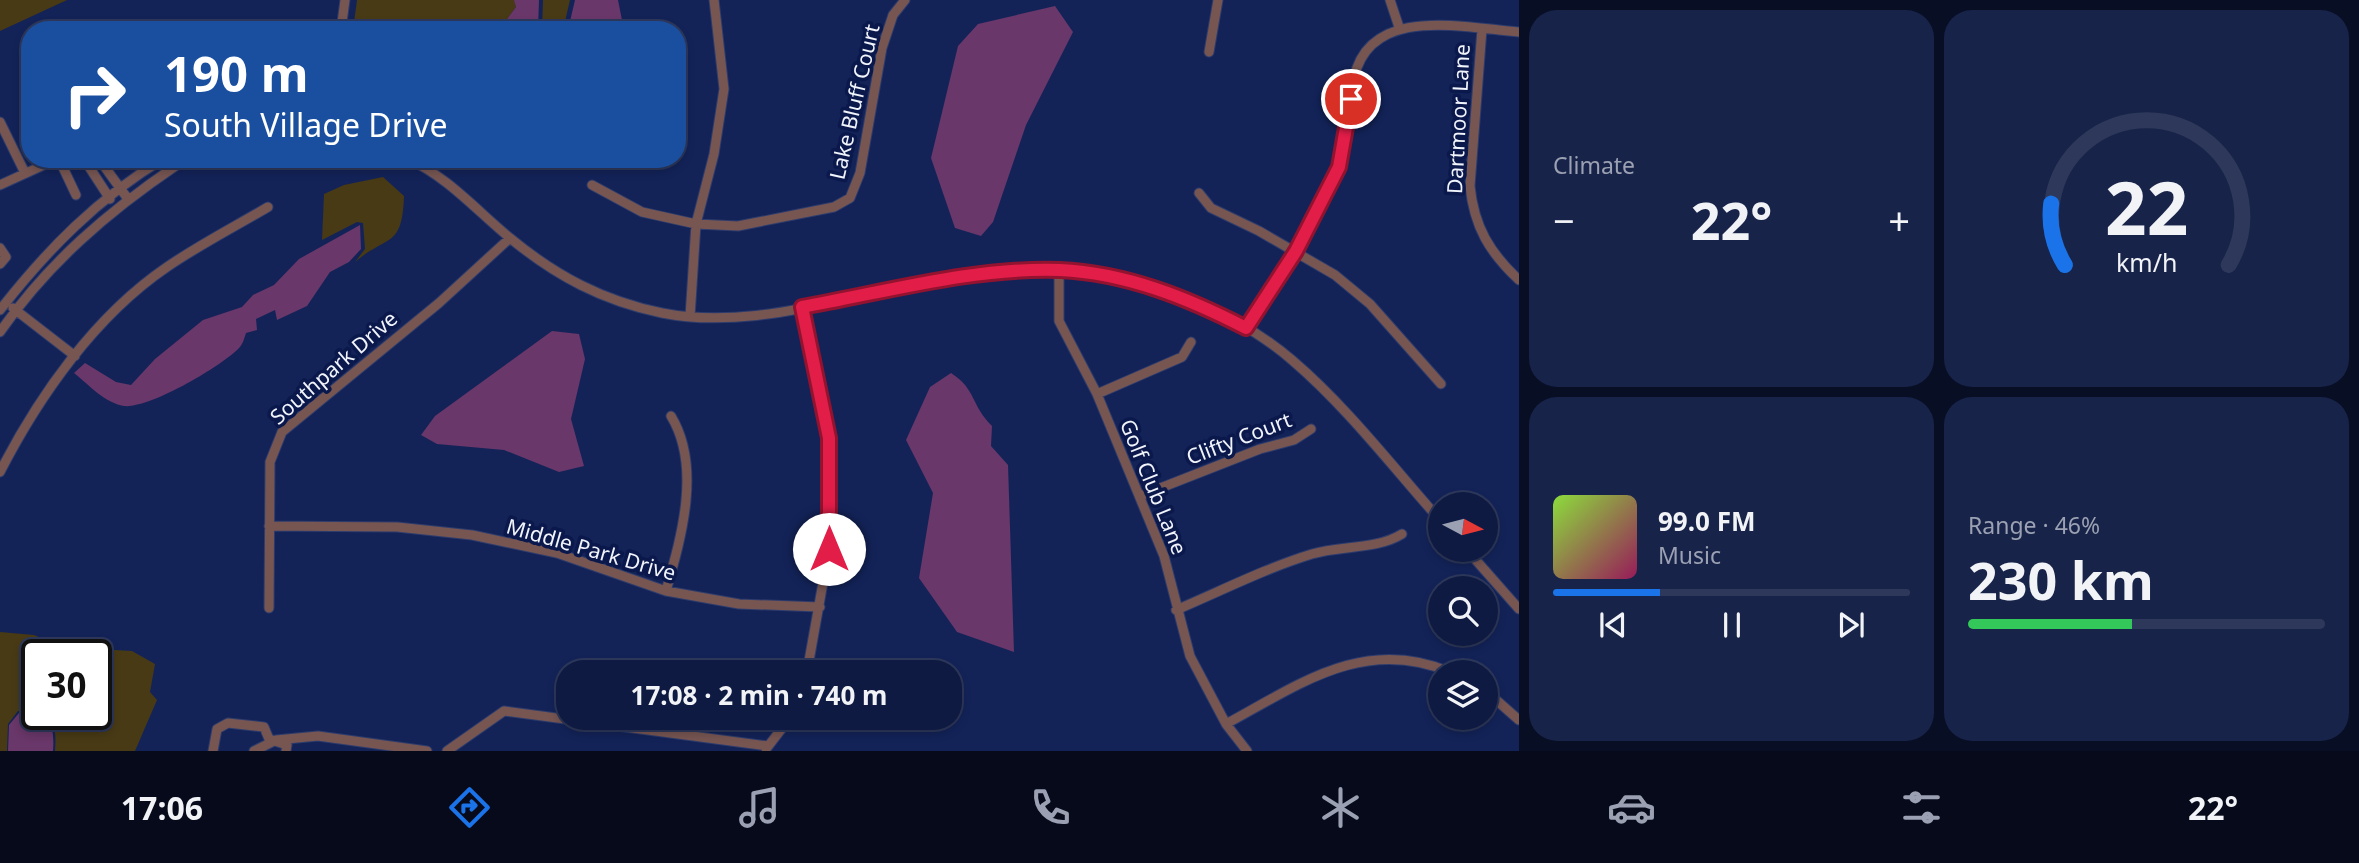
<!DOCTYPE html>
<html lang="en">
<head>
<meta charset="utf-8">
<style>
	:root { --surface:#0e1a42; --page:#172349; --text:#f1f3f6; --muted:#9ba1b2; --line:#2e385b; --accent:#1a73e8 }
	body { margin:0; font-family:"Noto Sans",sans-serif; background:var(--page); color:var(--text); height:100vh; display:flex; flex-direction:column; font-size:26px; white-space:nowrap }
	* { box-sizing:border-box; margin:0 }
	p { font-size:23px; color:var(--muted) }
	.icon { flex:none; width:38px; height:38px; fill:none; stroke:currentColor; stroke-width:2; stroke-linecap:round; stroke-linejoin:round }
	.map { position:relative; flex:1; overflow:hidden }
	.sheet { display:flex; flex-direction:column; gap:10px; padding:10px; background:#080e24; width:840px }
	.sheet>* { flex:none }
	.top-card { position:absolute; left:21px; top:21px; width:665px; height:147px; border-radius:28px; box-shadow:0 4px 10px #0003,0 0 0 2px var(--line); background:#1a4fa0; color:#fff; overflow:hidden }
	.needle { width:46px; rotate:97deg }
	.tools { position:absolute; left:1428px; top:492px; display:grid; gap:14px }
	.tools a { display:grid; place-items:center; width:70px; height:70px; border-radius:50%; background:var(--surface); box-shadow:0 4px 10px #0003,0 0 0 2px var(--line); font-size:35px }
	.speed { position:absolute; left:21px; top:639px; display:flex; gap:14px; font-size:35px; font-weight:700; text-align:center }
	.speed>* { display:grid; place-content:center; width:91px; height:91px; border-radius:50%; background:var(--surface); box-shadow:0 4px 10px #0003,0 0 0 2px var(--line); line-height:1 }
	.speed .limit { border:4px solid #111; border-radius:10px; background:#fff; color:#111 }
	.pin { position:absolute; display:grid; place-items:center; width:60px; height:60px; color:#fff; margin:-30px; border:4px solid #fff; border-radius:50%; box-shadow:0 2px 7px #0007 }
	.me { position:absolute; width:77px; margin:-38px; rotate:0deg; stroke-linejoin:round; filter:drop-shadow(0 0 5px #0008) }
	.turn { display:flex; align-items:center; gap:24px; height:147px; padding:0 28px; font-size:32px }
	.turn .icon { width:91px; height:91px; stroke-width:2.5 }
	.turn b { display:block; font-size:49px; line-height:60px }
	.big { font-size:52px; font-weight:700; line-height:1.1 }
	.sheet .tile { flex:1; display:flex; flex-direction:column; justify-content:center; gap:10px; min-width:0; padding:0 24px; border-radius:28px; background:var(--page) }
	.sheet .dial { align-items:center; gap:0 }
	.dial svg { height:182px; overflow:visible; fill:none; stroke:var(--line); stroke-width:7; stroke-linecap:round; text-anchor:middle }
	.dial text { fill:var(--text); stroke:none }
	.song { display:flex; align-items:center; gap:21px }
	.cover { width:84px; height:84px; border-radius:10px; background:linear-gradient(135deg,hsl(90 70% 55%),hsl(330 70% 35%)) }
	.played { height:7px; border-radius:4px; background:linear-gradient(90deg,var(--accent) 30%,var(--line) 30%) }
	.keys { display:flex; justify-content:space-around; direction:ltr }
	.heat { display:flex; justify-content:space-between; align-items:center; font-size:38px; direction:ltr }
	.charge { height:10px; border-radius:5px; background:linear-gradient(90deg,#34c759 46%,var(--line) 0) }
	.sheet .tiles { flex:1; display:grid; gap:10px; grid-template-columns:repeat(2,1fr) }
	.trip { position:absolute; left:556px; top:660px; width:406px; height:70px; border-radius:28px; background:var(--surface); box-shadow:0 4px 10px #0003,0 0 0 2px var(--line); font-weight:700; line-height:70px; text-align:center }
	.tabs { display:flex; height:112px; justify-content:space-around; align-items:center; background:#060a1a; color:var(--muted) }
	.tabs .icon { width:49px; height:49px }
	.tabs .on { color:var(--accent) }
	.tabs b { font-size:32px; color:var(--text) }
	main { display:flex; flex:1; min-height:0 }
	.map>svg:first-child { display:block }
	.green { fill:#483a15 }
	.water { fill:#693769 }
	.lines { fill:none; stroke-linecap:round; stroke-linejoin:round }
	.minor-casing { stroke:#2e3c6c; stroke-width:11 }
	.minor { stroke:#775652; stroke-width:9 }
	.route-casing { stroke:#92132f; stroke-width:18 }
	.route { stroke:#e11d48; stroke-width:12 }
	.labels { text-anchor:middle; stroke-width:7; stroke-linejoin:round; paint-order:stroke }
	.street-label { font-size:21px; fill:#f1f4fb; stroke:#0a184c }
</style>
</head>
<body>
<main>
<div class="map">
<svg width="1519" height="751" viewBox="0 0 1519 751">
	<rect width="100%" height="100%" fill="#132358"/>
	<path class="green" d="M0,0H67L0,31Z
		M357,0H515L516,7L499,30H353Z
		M543,0H570L563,30H542Z
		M383,177L404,196C402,249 388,234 355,262L365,249L363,223L357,222L322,240L324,194L344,185Z
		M0,632L34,635L62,647L132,651L155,664L150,692L157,700L135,751H55C56,734 57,722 40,714H96V654H37V713L18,711L8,724L7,751H0Z"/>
	<path class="water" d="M514,0H539L538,30H499L516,7Z
		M575,0H618L624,30H568Z
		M1055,6L1073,32L1026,125L993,222L981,236L955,228L931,158L958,46L978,24Z
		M360,225L361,249L349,262L330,272L307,306L277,320L275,310L256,319L257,330L246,333C244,339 243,344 239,348C222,366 149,409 124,406C105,403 89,385 74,373L85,363L116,382L131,385L155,359L203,320L242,307L253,295L274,285L299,259Z
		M552,331L579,334L585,359L571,419L584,466L559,472L504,450L437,444L421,435L435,416Z
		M951,373C977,390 970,404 992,426L991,446L1008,465L1014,652L957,632L919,578L933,493L906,440L930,387Z
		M19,713C49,714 55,722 53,751H8L9,725Z"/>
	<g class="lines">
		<defs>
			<path id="minor" d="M1390,0L1399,27
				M1482,29L1470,186C1474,227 1490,253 1519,280
				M341,30L345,0
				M1209,52L1218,0
				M0,122L25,173
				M59,159L76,195
				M84,159L110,199
				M99,159L128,199
				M408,159C448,177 477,211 510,238C556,276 603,301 662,313C737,328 816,305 889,291C945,281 1001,269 1059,270C1139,273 1230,307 1292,360C1347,407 1392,466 1440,520
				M0,185L57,159
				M592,185L642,212L696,224L738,226L834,207L850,198L860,173L882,48L893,15L905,0
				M1199,193L1211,208L1259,231L1335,275L1370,304L1441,384
				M0,248L6,257L0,264
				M1059,270V321L1097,394L1164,556L1190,656L1226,724L1247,751
				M802,307L829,438V549L807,672
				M13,308L75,356
				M0,310C47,250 98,198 163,159
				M690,317L696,224L714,154L724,89L714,0
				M1246,328C1279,277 1318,225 1339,167C1349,139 1348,107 1354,78C1370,4 1465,28 1519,32
				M0,332C48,263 109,211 177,165L193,159
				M1097,394L1182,357L1191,342
				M0,472C39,396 95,316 167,267C199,245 234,227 268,207
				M1140,496L1260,449L1294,440L1311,429
				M269,526L397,527L472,535L557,553L666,591L739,604L820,607
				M1467,550L1519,609
				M666,591C681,538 702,467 671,416
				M269,608L270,462L282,432L439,303L510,238
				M1176,610C1221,591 1266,568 1312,554C1342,545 1376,550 1402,534
				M1486,691L1519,720
				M1226,724C1300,684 1364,636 1450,672
				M766,749L790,718
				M213,751L217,729L228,723L264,727L269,739L287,745L286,751
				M254,751L276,740L318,736L427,751
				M447,751L504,711L768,746"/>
		</defs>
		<use href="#minor" class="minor-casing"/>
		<use href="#minor" class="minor"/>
	</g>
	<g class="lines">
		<defs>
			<path id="route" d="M829,549V438L802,307C886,292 974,267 1060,270C1126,273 1188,298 1246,328L1296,251L1339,167L1351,99"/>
		</defs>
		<use href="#route" class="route-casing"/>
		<use href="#route" class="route"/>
	</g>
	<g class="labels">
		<g class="street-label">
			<text transform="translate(855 102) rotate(-77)" y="7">Lake Bluff Court</text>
			<text transform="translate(1459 119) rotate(-87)" y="7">Dartmoor Lane</text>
			<text transform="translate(334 368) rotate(-41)" y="7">Southpark Drive</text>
			<text transform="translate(1239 439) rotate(-21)" y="7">Clifty Court</text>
			<text transform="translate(1153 487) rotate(68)" y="7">Golf Club Lane</text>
			<text transform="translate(591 550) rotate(16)" y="7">Middle Park Drive</text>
		</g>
	</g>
</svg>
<div class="tools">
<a><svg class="needle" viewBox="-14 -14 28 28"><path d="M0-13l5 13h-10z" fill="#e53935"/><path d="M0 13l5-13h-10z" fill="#9ba1b2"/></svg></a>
<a><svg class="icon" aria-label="search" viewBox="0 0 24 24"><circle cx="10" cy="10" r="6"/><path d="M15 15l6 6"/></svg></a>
<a><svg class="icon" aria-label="layers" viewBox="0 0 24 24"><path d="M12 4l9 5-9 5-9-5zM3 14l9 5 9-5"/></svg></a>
</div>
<div class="speed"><div class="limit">30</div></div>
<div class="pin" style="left:1351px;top:99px;background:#d93025"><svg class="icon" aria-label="arrive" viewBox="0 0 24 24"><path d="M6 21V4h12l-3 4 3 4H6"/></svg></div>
<svg class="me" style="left:829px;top:549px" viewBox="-20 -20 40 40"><circle r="19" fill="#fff"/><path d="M0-13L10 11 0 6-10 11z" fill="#e11d48"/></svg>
<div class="trip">17:08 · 2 min · 740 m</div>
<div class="top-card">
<div class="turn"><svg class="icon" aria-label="right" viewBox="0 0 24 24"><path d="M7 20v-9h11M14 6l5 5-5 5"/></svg><div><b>190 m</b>South Village Drive</div></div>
</div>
</div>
<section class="sheet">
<div class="tiles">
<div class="tile"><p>Climate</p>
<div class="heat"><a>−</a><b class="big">22°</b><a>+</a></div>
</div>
<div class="tile dial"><svg viewBox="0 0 100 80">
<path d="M14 69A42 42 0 1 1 86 69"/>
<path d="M14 69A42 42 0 0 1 8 42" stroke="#1a73e8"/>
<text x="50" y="56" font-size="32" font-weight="700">22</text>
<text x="50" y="72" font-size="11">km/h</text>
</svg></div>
<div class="tile">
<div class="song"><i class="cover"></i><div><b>99.0 FM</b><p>Music</p></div></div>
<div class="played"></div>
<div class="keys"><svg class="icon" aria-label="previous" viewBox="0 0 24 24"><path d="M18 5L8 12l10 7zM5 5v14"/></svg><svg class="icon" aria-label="pause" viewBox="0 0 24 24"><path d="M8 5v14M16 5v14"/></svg><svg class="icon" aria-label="next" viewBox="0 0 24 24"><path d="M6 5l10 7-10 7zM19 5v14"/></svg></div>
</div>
<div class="tile"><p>Range · 46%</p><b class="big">230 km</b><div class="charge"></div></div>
</div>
</section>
</main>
<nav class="tabs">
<b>17:06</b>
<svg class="icon on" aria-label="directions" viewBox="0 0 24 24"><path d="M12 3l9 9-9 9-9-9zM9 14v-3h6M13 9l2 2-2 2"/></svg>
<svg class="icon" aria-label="music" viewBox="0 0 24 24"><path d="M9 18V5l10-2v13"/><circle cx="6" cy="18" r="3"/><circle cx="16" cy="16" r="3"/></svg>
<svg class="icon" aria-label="phone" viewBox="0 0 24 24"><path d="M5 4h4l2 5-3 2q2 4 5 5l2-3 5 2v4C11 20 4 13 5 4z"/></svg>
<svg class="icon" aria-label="climate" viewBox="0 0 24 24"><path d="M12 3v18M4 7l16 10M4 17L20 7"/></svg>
<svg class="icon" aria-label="car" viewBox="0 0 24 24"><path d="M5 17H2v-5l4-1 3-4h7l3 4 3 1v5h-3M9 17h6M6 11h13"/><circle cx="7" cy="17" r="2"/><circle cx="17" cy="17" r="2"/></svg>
<svg class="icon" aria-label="filters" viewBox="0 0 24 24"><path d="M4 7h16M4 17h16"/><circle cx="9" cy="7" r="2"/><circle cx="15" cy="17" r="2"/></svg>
<b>22°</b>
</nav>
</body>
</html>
